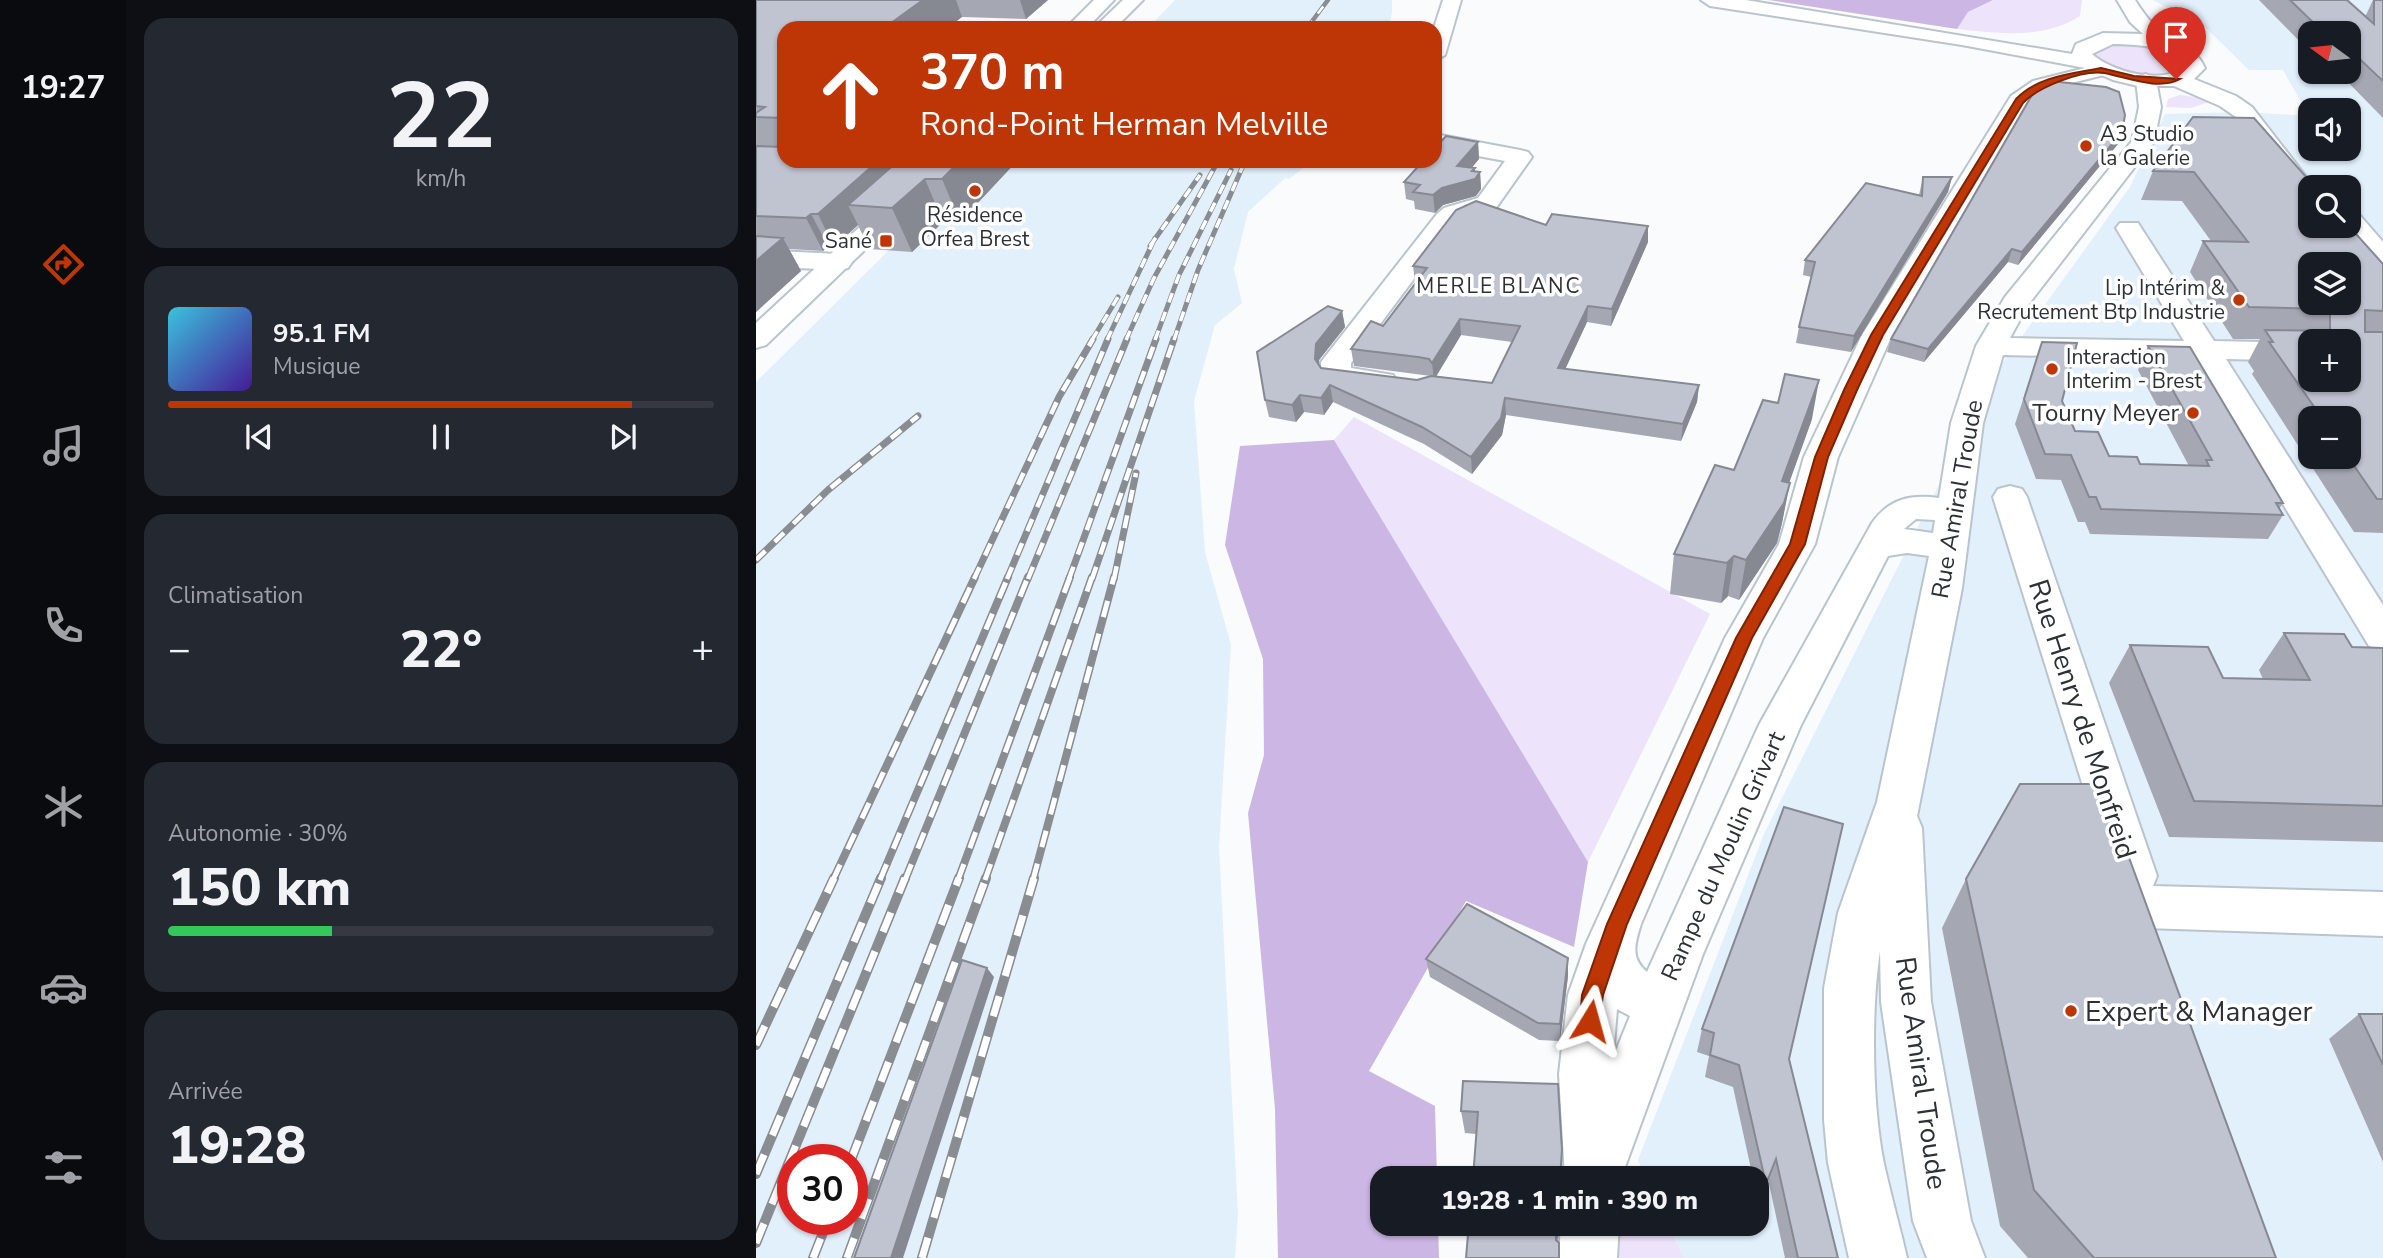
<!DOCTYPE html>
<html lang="fr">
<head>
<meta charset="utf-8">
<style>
	:root { --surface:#171b24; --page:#242831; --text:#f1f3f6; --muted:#9ea1a6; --line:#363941; --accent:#be3605 }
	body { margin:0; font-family:"Nunito Sans",sans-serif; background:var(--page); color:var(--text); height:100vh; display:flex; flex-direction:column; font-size:26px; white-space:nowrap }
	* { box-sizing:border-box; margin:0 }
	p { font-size:23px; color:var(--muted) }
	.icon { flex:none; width:38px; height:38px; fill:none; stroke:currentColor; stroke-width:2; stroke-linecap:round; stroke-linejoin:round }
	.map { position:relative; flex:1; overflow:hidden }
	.side { display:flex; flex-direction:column; gap:18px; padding:18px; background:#0d0f14; width:630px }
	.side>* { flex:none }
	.top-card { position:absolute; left:21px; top:21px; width:665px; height:147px; border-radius:21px; box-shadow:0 2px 5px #0004; background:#be3605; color:#fff; overflow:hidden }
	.needle { width:46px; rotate:285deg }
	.tools { position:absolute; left:1542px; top:21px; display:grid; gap:14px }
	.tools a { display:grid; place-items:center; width:63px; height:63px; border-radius:14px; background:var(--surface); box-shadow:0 2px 5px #0004; font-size:35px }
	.speed { position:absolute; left:21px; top:1144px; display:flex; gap:14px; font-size:35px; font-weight:700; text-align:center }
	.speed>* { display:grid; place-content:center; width:91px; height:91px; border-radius:50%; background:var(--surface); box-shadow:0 2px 5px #0004; line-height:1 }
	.speed .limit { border:10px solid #d22; background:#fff; color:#111 }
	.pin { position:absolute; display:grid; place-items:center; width:60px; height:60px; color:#fff; margin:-72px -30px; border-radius:50% 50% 50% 0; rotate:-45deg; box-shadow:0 0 7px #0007 }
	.pin .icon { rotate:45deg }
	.me { position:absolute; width:77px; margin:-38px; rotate:8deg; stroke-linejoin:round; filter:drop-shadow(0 0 5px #0008) }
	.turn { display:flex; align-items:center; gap:24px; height:147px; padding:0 28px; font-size:32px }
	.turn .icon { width:91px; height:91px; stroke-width:2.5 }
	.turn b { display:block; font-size:49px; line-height:60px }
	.big { font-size:52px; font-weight:800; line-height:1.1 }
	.side .widget { flex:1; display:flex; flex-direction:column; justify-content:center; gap:10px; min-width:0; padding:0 24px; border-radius:21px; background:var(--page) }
	.side .dial { align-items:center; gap:0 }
	.dial b { font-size:91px; line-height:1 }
	.song { display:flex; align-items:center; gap:21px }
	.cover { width:84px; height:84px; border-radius:10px; background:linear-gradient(135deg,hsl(190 70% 55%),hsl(260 70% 35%)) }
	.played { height:7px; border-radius:4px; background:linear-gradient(90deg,var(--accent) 85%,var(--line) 85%) }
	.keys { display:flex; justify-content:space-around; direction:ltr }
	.heat { display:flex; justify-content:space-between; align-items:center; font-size:38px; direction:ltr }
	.charge { height:10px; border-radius:5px; background:linear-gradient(90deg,#34c759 30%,var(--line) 0) }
	.trip { position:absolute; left:614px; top:1166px; width:399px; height:70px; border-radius:21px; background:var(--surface); box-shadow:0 2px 5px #0004; font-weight:800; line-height:70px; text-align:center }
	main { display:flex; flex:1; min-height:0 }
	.tabs { display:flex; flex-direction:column; width:126px; justify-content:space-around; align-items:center; background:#090b0e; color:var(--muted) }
	.tabs .icon { width:49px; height:49px }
	.tabs .on { color:var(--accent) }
	.tabs b { font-size:32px; color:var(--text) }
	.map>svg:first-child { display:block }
	.built { fill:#e2f0fc; fill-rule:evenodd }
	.green { fill:#ede3fa }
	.forest { fill:#cbb6e4 }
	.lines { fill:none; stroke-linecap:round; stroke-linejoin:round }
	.minor-casing { stroke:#b9c4cd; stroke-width:4 }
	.tertiary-casing { stroke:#b9c4cd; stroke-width:4 }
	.secondary-casing { stroke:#b9c4cd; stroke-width:4 }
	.minor { fill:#fff; fill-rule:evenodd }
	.tertiary { fill:#fff; fill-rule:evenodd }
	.secondary { fill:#fff; fill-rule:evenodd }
	.rail-far4-casing { stroke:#898c90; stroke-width:4.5 }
	.rail-far3-casing { stroke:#898c90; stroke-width:5 }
	.rail-far2-casing { stroke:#898c90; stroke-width:7 }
	.rail-far1-casing { stroke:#898c90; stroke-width:8 }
	.rail-casing { stroke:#898c90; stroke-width:10 }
	.rail-far4 { stroke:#fff; stroke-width:2.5; stroke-dasharray:9; stroke-linecap:butt }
	.rail-far3 { stroke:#fff; stroke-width:3.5; stroke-dasharray:10; stroke-linecap:butt }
	.rail-far2 { stroke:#fff; stroke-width:4.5; stroke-dasharray:13; stroke-linecap:butt }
	.rail-far1 { stroke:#fff; stroke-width:5; stroke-dasharray:17; stroke-linecap:butt }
	.rail { stroke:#fff; stroke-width:7; stroke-dasharray:21; stroke-linecap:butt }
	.wall { fill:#a5a8b3; fill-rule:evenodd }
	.shaded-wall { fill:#868892 }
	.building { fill:#c0c3d0; stroke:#868892; stroke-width:2; fill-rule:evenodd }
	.route { fill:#be3605; stroke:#7c2303; stroke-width:2 }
	.poi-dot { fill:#be3605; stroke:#fff; stroke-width:2.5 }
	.labels { text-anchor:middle; stroke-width:7; stroke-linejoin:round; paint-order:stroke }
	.far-poi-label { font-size:21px; fill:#2d3135; stroke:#fff; text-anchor:start }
	.far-neighbourhood-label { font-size:21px; letter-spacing:2px; fill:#2d3135; stroke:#fff }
	.poi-label { font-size:24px; fill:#2d3135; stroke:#fff; text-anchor:end }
	.street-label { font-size:24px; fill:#2d3135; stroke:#fff }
	.near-street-label { font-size:28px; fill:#2d3135; stroke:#fff }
	.near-poi-label { font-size:28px; fill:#2d3135; stroke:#fff; text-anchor:start }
</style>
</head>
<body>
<main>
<nav class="tabs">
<b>19:27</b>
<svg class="icon on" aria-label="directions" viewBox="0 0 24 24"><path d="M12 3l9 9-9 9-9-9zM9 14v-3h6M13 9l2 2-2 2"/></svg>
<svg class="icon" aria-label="music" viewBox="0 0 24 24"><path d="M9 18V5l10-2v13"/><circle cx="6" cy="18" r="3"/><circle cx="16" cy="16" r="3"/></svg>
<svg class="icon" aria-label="phone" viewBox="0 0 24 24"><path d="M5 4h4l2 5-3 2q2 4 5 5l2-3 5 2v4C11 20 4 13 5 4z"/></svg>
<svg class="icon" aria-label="climate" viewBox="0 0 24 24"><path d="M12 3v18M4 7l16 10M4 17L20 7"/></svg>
<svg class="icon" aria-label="car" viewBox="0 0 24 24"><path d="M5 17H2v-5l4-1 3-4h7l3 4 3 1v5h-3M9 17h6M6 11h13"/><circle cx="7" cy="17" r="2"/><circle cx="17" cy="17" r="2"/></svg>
<svg class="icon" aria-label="filters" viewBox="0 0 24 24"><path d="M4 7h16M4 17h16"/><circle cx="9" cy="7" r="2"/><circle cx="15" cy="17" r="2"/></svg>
</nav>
<section class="side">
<div class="widget dial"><b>22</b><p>km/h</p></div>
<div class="widget">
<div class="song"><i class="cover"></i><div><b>95.1 FM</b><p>Musique</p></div></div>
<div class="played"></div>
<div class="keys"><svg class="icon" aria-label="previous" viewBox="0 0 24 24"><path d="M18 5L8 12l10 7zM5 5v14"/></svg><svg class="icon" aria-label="pause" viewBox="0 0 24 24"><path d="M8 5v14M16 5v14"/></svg><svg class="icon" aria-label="next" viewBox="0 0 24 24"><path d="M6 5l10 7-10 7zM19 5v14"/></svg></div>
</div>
<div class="widget"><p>Climatisation</p>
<div class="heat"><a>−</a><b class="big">22°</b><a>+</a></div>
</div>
<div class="widget"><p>Autonomie · 30%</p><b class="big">150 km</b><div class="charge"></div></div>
<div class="widget"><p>Arrivée</p><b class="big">19:28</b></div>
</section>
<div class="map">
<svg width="1627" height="1258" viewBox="0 0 1627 1258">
	<rect width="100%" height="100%" fill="#f9fbfd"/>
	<path class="built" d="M419,0H636V12L633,28H392Z
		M1397,0H1627V1258H928L912,1223H1001V1178H890L882,1160L1008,834L1238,375L1374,187L1409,114L1488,112L1553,116L1527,70H1493L1451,29ZM1554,33H1592V72H1554ZM1554,110H1592V149H1554ZM1554,187H1592V226H1554ZM1554,264H1592V303H1554ZM1554,341H1592V380H1554ZM1554,418H1592V457H1554Z
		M223,161H556L533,179L529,178L492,212L478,269L486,303L459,325L438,401L449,552L475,645L463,847L482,1215L479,1258H0V382ZM37,1160H96V1220H37Z"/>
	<path class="green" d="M1237,0H1326L1324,16C1287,40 1242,33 1201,29L1212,12Z
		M1415,17L1437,30L1440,36L1412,33L1395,24Z
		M1360,43C1379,45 1418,43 1424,65C1406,83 1351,75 1338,54L1340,49Z
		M1424,95L1459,100L1435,108L1410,107L1412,99Z
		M598,417L954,614L832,862L578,440Z
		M855,1223H912L928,1258H853Z"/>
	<path class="forest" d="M1012,0H1237L1212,12L1201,29Z
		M578,440L832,862L818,947L710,901L613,1071L679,1106L681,1178H626V1223H682L683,1258H522L519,1109L492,813L508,755L507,659L469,545L484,446Z"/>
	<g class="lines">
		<defs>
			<path id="minor" d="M338,0H358L331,28H310Z
				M687,0H705L689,55L679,61L678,28Z
				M1345,64L1355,70L1352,74L1291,89L1271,105L1136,335L1082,457L1059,544L1007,638L885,924C879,943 874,958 891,972L1003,725L1116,523C1133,499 1154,494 1183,498L1195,423L1220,346L1249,297L1376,141L1383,107L1380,80L1383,76L1390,74L1400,80L1405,107L1398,142L1272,305L1254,338L1428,341L1360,228L1364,223H1382L1458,341L1554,343V361L1470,359L1627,605V650L1613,646L1439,359L1247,355L1227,423L1206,588L1161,816L1166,828L1175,1002L1215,1221L1229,1258H1171L1157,1221L1125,1002L1124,951C1115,1010 1116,1105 1128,1164C1135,1196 1144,1227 1151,1258H1093L1072,1163L1068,1120V988L1082,913L1121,802L1173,556L1151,553L1132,556L1045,725L947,954L865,1178H809L803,1074L812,995L830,944L969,638L1023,544L1048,457L1106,335L1255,96L1277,81ZM1160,519L1179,520L1177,533L1148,529ZM861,1009L874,1016L857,1058Z
				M679,134L764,150L772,152L776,157L740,208L706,218L699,224L595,363V368L637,375L641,381L637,387L626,390L569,382L565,376V362L681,214L688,208L722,198L749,161L679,148Z
				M0,250L83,254L92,256L96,262L92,268L83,270L0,266Z
				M1254,486L1266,489L1271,497L1401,876L1397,886L1627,892V936L1389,928L1372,922L1365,907L1371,894L1362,890L1355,876L1237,497L1242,489Z
				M805,1223H863L861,1258H803Z"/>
			<path id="tertiary" d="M367,0H387L359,28H338Z
				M175,161H201L10,345L0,348V323Z"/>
			<path id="secondary" d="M945,0H990L1316,54L1320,44L1347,33L1387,34L1374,22L1361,0H1379C1388,14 1402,33 1416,41C1432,49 1441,51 1449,68L1438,79L1480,96L1496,107L1558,187H1554V206L1545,204L1480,117L1464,106L1418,86H1382L1357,80L1329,68L1206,45L954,6ZM1357,44C1380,45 1416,44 1428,67C1405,85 1356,72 1336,54Z
				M1592,210L1601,212L1627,242V266L1618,264L1586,226H1592Z"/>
		</defs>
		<use href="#minor" class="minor-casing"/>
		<use href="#tertiary" class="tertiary-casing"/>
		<use href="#secondary" class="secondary-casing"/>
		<use href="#minor" class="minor"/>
		<use href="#tertiary" class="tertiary"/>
		<use href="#secondary" class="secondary"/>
		<defs>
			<path id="rail-far4" d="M551,28L572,0"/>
			<path id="rail-far3" d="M394,246L444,175
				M336,340L362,297
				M351,340L399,238
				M370,340L398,278L462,161
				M399,340L423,275L475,170
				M418,340L442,270L489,161"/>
			<path id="rail-far2" d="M0,560L72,490L162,416
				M218,579L303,397L337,339
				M251,579L352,339
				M272,579L371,339
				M313,579L400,339
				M336,579L418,339
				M358,579L380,473"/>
			<path id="rail-far1" d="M77,880L219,577
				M124,880L252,577
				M149,880L272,577
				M202,880L314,577
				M229,880L336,577
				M277,880L358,577"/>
			<path id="rail" d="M0,1045L78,878
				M95,1160L203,878
				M0,1174L125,878
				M0,1243L149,878
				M57,1258L72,1220
				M91,1258L230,878
				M166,1258L278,878"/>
		</defs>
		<use href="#rail-far4" class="rail-far4-casing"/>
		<use href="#rail-far3" class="rail-far3-casing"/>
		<use href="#rail-far2" class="rail-far2-casing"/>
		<use href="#rail-far1" class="rail-far1-casing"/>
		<use href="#rail" class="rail-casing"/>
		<use href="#rail-far4" class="rail-far4"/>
		<use href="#rail-far3" class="rail-far3"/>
		<use href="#rail-far2" class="rail-far2"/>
		<use href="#rail-far1" class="rail-far1"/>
		<use href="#rail" class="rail"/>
	</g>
	<path class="wall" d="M0,0H292L270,19L206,17L28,28V161H261L204,222H187L156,252L113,249L102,225L78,247L72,246L67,251L33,249L45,271L0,312Z
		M1503,0H1591L1609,17L1617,0H1627V118L1582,72H1592V33H1554V52Z
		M1437,117L1627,264V533L1598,532L1496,374L1498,371L1492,362L1504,339H1477L1434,272L1447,241H1455L1426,201L1385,200L1397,171ZM1554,418H1592V457H1554Z
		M722,142L723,159L715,168L719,171L724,172L725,189L720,196L687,205L679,213L659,209L658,201L650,199L648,182Z
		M1362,144L1262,265L1252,262L1168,362L1131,352L1135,339Z
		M1167,177H1196L1192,192L1095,352L1040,343L1043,327L1055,277L1047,275L1049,260L1163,195Z
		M790,225L892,226V242L855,326L831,322L809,369L943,385L941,402L925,441L750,415L746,435L716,474L668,444L577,402L568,415L548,412L540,422L513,417L509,400L586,311L589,327L563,360V364L565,368L661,380L675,376L598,366L595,349L627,326L660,283L659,282L657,266ZM705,335L756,342L736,383L680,376Z
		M1286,342L1306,401L1319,431L1353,456L1384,464L1433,466L1382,370L1392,346L1527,503L1523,509L1527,515L1512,539L1334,534L1329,522H1322L1305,480L1280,479L1259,424Z
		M1056,419L1033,483L1026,523L1021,543L983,600L972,596L965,603L914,594L918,554L978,470Z
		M1528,633L1596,647L1627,648V842L1413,837L1353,683L1374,645L1467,678L1507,679L1503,670Z
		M1210,879L1520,1258H1272L1244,1226L1186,928Z
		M670,959L812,976L804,1041L783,1040L674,977Z
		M1603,1014H1627V1162L1573,1039Z
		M946,1029L1033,1059L1082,1258H1029L1012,1179L1003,1203L1001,1196V1178H997L977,1087L949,1077L953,1056L941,1052Z
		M707,1081L806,1170L720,1134L709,1133L705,1111Z"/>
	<path class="shaded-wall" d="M167,0H200L206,17L192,28H128Z
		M264,0H292L270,19Z
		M1366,132L1362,144L1262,265L1266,252Z
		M722,142L723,159L703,183L701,166Z
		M122,161H138L148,182L92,205L102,225L78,247L62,214Z
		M204,161H261L204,222L186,179Z
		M719,168V179L724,172L725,189L720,196L687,205L679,213L677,195L686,188L716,171Z
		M1196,177L1192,192L1095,352L1098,336Z
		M169,179L187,222L156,252L136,208Z
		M55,214L72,246L67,251L50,218Z
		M892,226V242L855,326L856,309Z
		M27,238L45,271L0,312V261Z
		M1256,249L1252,262L1168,362L1172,349Z
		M832,306L831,322L802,385V368Z
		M586,311L589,327L563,360L562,376L559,359L560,344Z
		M704,319L705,335L678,380L676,363Z
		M1063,380L1056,419L1023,511L1034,483L1026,523L1021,543L983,600L990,560L1026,481Z
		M574,385L577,402L568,415L565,398Z
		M943,385L941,402L925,441L927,424Z
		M544,395L548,412L540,422L536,405Z
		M749,398L750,415L746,435L716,474L715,457Z
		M978,556L972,596L965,603L971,563Z
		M812,958V976L804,1041V1024Z
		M231,968L238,977L147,1258H135Z
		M801,1223H803L800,1258V1240Z"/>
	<path class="building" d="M0,0H167L128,28H28V118L0,117V113L9,107L0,106Z
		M1534,0H1591L1618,24V0H1627V81L1592,48V33H1568Z
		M1294,81L1350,87L1363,92L1369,115L1366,132L1266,252L1256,249L1172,349L1135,339L1276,95Z
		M1437,117L1498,118L1559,187H1554V226L1592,225L1627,264V311L1609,310V332H1627V499H1621L1592,457V418H1566L1513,342H1517L1509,330L1574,331V311L1572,309L1493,307L1447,241L1492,242L1438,172L1397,171ZM1554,264H1592V303H1554ZM1554,341H1592V380H1554Z
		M690,136L722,142L701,166L719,168L716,171L724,172L719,179L686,188L677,195L657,192L664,185L648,182L667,161H679V148Z
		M0,146L28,147V161H122L62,214H55L50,218L0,216Z
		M142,161H204L186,179H169L136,208L92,205Z
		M1167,177H1196L1098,336L1043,327L1059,262L1049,260L1110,183L1166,196Z
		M720,201L790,225L796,214L892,226L856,309L832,306L802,368L943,385L927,424L749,398L745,418L715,457L666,427L574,385L565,398L544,395L536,405L509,400L501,352L572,306L586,311L560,344L559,359L565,368L661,380L675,376L736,383L764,326L704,319L676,363L673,359L662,357L595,349L615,321L627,326L671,268L657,266L700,210Z
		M0,236L27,238L0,261Z
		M1286,342L1321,343L1306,401L1319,431L1342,432L1353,456L1381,457L1384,464L1453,466L1450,460H1456L1392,346L1434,347L1527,503H1520L1527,515L1345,509L1340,497H1333L1315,455L1289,454L1268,399Z
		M1029,374L1063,380L1026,481L1034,483L1028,503L990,560L978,556L971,563L918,554L959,465L978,470L1007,400L1022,403Z
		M1528,633L1588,634L1596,647L1627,648V806L1438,801L1374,645L1452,647L1467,678L1554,680Z
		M1264,784H1346L1520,1258H1338L1278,1190L1210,879Z
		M1028,807L1087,824L1033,1059L1082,1258H1042L1020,1159L1010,1184L983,1065L954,1055L958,1033L946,1029Z
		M711,904L812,958L804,1024L782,1023L670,959Z
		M206,960L231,968L135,1258H98Z
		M1603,1014H1627V1065Z
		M707,1081L802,1084L806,1150L804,1178H717L722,1112L705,1111Z
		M713,1223H801L800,1240L803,1243V1258H710Z"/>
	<path class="route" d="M1345,68L1378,76L1424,79C1403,91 1370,77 1348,73C1325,70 1282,87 1267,103L1127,335L1101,390L1072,457L1049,544L996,638L871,924L847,995L842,1028L834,1031L827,1028L824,1021L826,995L851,924L980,638L1034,544L1059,457L1088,390L1115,335L1260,99C1282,76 1315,74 1345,68Z"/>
	<g class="poi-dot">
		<circle cx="1330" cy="146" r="7"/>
		<circle cx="219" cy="191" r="7"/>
		<rect x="123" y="234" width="14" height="14" rx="3.5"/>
		<circle cx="1483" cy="300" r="7"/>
		<circle cx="1296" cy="369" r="7"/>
		<circle cx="1437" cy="413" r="7"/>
		<circle cx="1315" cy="1011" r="7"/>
	</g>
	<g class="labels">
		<g class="far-poi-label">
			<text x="1344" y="141">A3 Studio<tspan x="1344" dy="24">la Galerie</tspan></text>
			<text x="219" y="222" text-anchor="middle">Résidence<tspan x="219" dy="24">Orfea Brest</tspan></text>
			<text x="116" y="248" text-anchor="end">Sané</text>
			<text x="1469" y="295" text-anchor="end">Lip Intérim &amp;<tspan x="1469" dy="24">Recrutement Btp Industrie</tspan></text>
			<text x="1310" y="364">Interaction<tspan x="1310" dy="24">Interim - Brest</tspan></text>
		</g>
		<g class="far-neighbourhood-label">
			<text x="743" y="293">MERLE BLANC</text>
		</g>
		<g class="poi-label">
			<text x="1423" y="421">Tourny Meyer</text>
		</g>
		<g class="street-label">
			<text transform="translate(1201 499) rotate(-80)" y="8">Rue Amiral Troude</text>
			<text transform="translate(967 856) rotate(-66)" y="8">Rampe du Moulin Grivart</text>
		</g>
		<g class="near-street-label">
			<text transform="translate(1327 719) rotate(72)" y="10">Rue Henry de Monfreid</text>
			<text transform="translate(1166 1073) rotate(82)" y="10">Rue Amiral Troude</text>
		</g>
		<g class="near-poi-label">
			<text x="1329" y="1021">Expert &amp; Manager</text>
		</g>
	</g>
</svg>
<div class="tools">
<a><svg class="needle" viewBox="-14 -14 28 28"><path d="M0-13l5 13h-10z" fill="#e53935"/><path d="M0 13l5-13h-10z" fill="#9ea1a6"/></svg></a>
<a><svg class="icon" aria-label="sound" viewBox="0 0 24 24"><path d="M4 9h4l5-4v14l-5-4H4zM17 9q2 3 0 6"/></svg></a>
<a><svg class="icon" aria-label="search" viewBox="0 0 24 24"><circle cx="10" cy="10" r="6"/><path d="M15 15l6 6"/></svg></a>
<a><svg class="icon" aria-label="layers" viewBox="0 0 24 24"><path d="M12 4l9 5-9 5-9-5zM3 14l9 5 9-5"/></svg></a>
<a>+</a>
<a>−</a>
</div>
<div class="speed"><div class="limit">30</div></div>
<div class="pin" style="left:1420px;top:79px;background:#d93025"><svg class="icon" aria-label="arrive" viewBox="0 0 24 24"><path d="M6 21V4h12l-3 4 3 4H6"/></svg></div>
<svg class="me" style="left:834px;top:1021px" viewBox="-20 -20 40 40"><path d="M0-17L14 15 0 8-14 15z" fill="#be3605" stroke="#fff" stroke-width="4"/></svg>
<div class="trip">19:28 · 1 min · 390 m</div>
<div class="top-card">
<div class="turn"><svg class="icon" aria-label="ahead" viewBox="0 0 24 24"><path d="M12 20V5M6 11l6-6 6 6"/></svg><div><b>370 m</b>Rond-Point Herman Melville</div></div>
</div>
</div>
</main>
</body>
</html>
